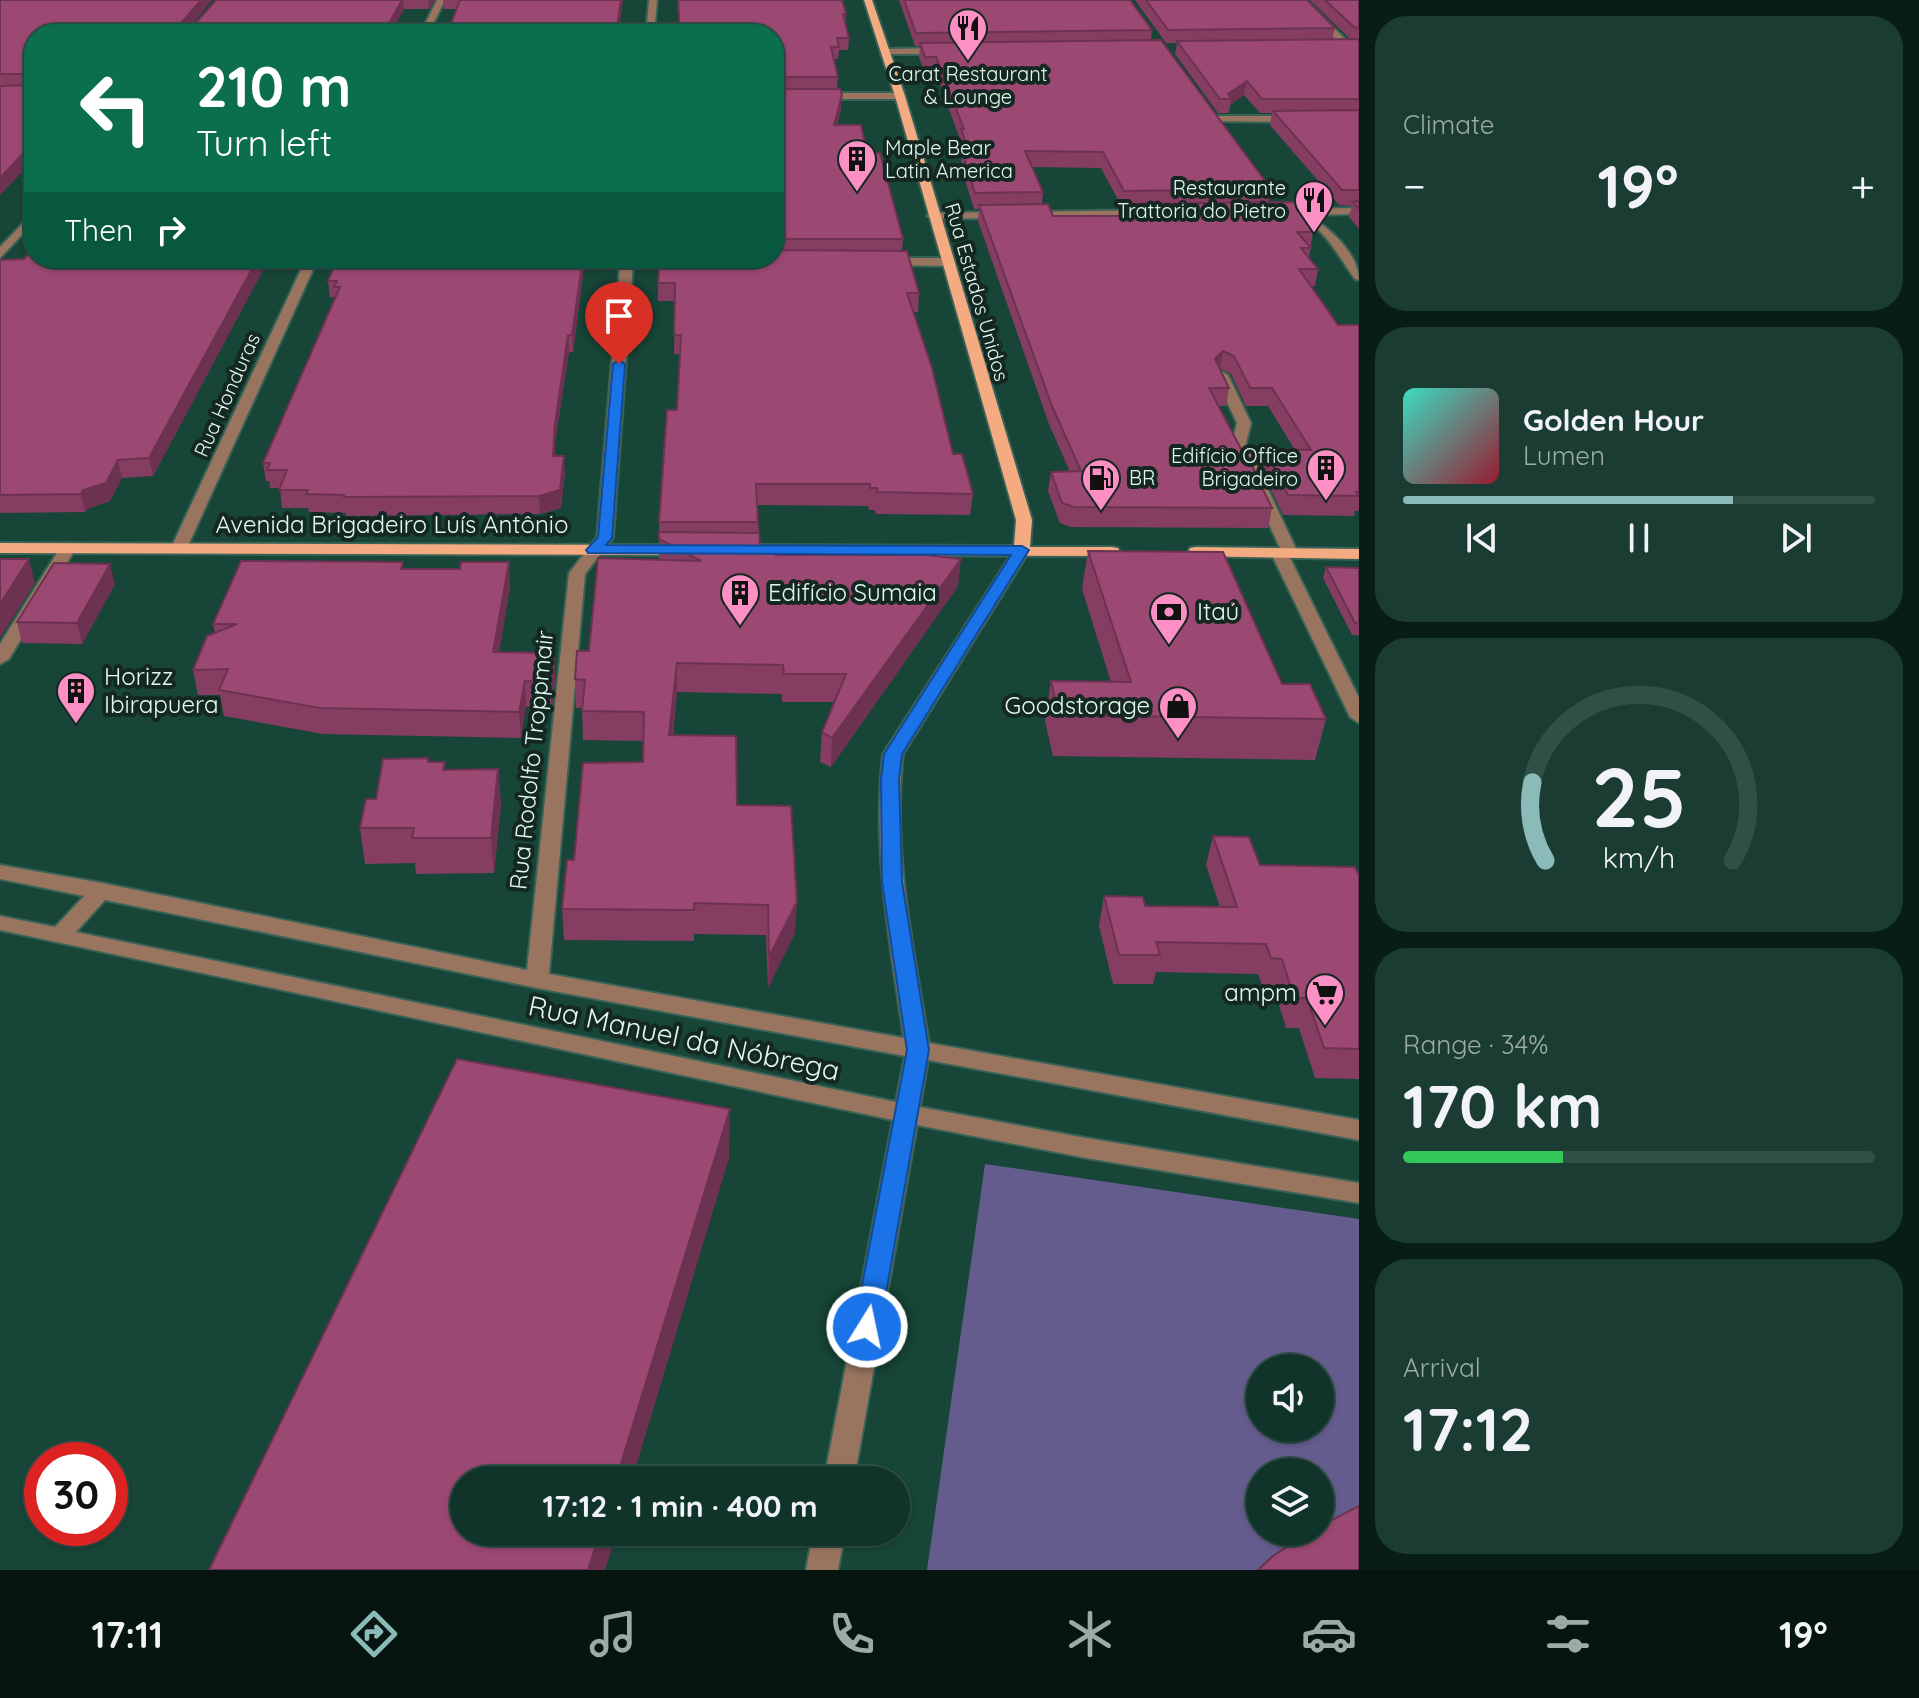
<!DOCTYPE html>
<html lang="en">
<head>
<meta charset="utf-8">
<style>
	:root { --surface:#11342a; --page:#1a3c32; --text:#f1f3f6; --muted:#9caaa8; --line:#304f47; --accent:#8bbbb9 }
	body { margin:0; font-family:Quicksand,sans-serif; background:var(--page); color:var(--text); height:100vh; display:flex; flex-direction:column; font-size:30px; white-space:nowrap }
	* { box-sizing:border-box; margin:0 }
	p { font-size:26px; color:var(--muted) }
	.icon { flex:none; width:44px; height:44px; fill:none; stroke:currentColor; stroke-width:2; stroke-linecap:round; stroke-linejoin:round }
	.map { position:relative; flex:1; overflow:hidden }
	.sheet { display:flex; flex-direction:column; gap:16px; padding:16px; background:#091d17; width:560px }
	.sheet>* { flex:none }
	.guide { position:absolute; left:24px; top:24px; width:760px; height:244px; border-radius:32px; box-shadow:0 2px 6px #0004,0 0 0 2px var(--line); background:#0b6e4f; color:#fff; overflow:hidden }
	.buttons { position:absolute; left:1246px; top:1354px; display:grid; gap:16px }
	.buttons a { display:grid; place-items:center; width:88px; height:88px; border-radius:50%; background:var(--surface); box-shadow:0 2px 6px #0004,0 0 0 2px var(--line); font-size:40px }
	.speed { position:absolute; left:24px; top:1442px; display:flex; gap:16px; font-size:40px; font-weight:700; text-align:center }
	.speed>* { display:grid; place-content:center; width:104px; height:104px; border-radius:50%; background:var(--surface); box-shadow:0 2px 6px #0004,0 0 0 2px var(--line); line-height:1 }
	.speed .limit { border:12px solid #d22; background:#fff; color:#111 }
	.pin { position:absolute; display:grid; place-items:center; width:68px; height:68px; color:#fff; margin:-82px -34px; border-radius:50% 50% 50% 0; rotate:-45deg; box-shadow:0 0 8px #0007 }
	.pin .icon { rotate:45deg }
	.me { position:absolute; width:88px; margin:-44px; rotate:10deg; stroke-linejoin:round; filter:drop-shadow(0 0 6px #0008) }
	.turn { display:flex; align-items:center; gap:28px; height:168px; padding:0 40px; font-size:36px }
	.turn .icon { width:104px; height:104px; stroke-width:2.5 }
	.turn b { display:block; font-size:56px; line-height:68px }
	.then { display:flex; align-items:center; height:76px; padding:0 40px; background:#0003; gap:16px; font-size:30px }
	.big { font-size:60px; font-weight:800; line-height:1.1 }
	.sheet .widget { flex:1; display:flex; flex-direction:column; justify-content:center; gap:12px; min-width:0; padding:0 28px; border-radius:32px; background:var(--page) }
	.sheet .dial { align-items:center; gap:0 }
	.dial svg { height:208px; overflow:visible; fill:none; stroke:var(--line); stroke-width:7; stroke-linecap:round; text-anchor:middle }
	.dial text { fill:var(--text); stroke:none }
	.song { display:flex; align-items:center; gap:24px }
	.cover { width:96px; height:96px; border-radius:12px; background:linear-gradient(135deg,hsl(170 70% 55%),hsl(350 70% 35%)) }
	.played { height:8px; border-radius:4px; background:linear-gradient(90deg,var(--accent) 70%,var(--line) 70%) }
	.keys { display:flex; justify-content:space-around; direction:ltr }
	.heat { display:flex; justify-content:space-between; align-items:center; font-size:44px; direction:ltr }
	.charge { height:12px; border-radius:6px; background:linear-gradient(90deg,#34c759 34%,var(--line) 0) }
	.trip { position:absolute; left:450px; top:1466px; width:460px; height:80px; border-radius:40px; background:var(--surface); box-shadow:0 2px 6px #0004,0 0 0 2px var(--line); font-weight:800; line-height:80px; text-align:center }
	.menu { display:flex; height:128px; justify-content:space-around; align-items:center; background:#071511; color:var(--muted) }
	.menu .icon { width:56px; height:56px }
	.menu .current { color:var(--accent) }
	.menu b { font-size:36px; color:var(--text) }
	main { display:flex; flex:1; min-height:0 }
	.map>svg:first-child { display:block }
	.green { fill:#645c8d; fill-rule:evenodd }
	.lines { fill:none; stroke-linecap:round; stroke-linejoin:round }
	.minor-casing { stroke:#376255; stroke-width:4 }
	.major-casing { stroke:#376255; stroke-width:4 }
	.minor { fill:#997560; fill-rule:evenodd }
	.major { fill:#f4ab81; fill-rule:evenodd }
	.wall { fill:#853e62; fill-rule:evenodd }
	.shaded-wall { fill:#6c3250 }
	.building { fill:#9b4872; stroke:#6c3250; stroke-width:2 }
	.route { fill:#1a73e8; stroke:#114b97; stroke-width:2 }
	.labels { text-anchor:middle; stroke-width:8; stroke-linejoin:round; paint-order:stroke }
	.far-poi-label { font-size:20px; fill:#e1f9f0; stroke:#142721; text-anchor:start }
	.far-street-label { font-size:20px; fill:#e1f9f0; stroke:#142721 }
	.street-label { font-size:24px; fill:#e1f9f0; stroke:#142721 }
	.poi-label { font-size:24px; fill:#e1f9f0; stroke:#142721; text-anchor:start }
	.near-street-label { font-size:28px; fill:#e1f9f0; stroke:#142721 }
</style>
</head>
<body>
<main>
<div class="map">
<svg width="1359" height="1570" viewBox="0 0 1359 1570">
	<rect width="100%" height="100%" fill="#174538"/>
	<path class="green" d="M985,1164L1359,1219V1570H927ZM1260,1368H1320V1428H1260ZM1260,1472H1320V1532H1260Z"/>
	<g class="lines">
		<defs>
			<path id="minor" d="M437,0H445L428,34H420Z
				M649,0H657L654,34H646Z
				M1297,0H1306L1350,44V48H1344Z
				M884,49L944,48L949,51L944,54H881Z
				M774,93H900L905,96L900,99H774Z
				M1213,116H1295L1300,119L1295,122L1209,121L1208,119Z
				M1359,208V214L1306,215C1328,225 1359,254 1359,280L1355,279C1343,263 1331,240 1316,228C1301,217 1280,219 1269,212L1275,209Z
				M1155,210L1161,213L1159,215L933,219L927,216L933,213Z
				M34,212V222L0,258V247Z
				M231,258L370,259L364,263H316L187,548L179,553L171,548L304,263L236,264L232,263Z
				M551,258H687L690,261L684,265L633,264L613,538L585,574L549,974L904,1038C890,944 872,849 883,754L1014,550L1022,545L1030,550L903,754C892,851 913,947 929,1043L1359,1120V1140L928,1060L920,1107L1086,1138L1359,1183V1203L1086,1158L917,1125L854,1480H824L893,1120L0,930V916L55,927L84,896L0,879V865L102,883L527,970L569,573L597,537L620,264H556L552,263ZM105,900L537,988L905,1056L896,1102L76,932Z
				M884,258H947L953,262L947,266L880,265V259Z
				M1221,371L1228,375L1251,423L1246,443L1298,553L1290,558L1359,698V723L1350,717L1271,553L1280,548L1232,443L1237,423L1214,375Z
				M68,543L76,548L9,659L0,664V644L60,548Z
				M813,1532H845L838,1570H806Z"/>
			<path id="major" d="M864,0H872L905,96L1032,520L1030,547H1112L1118,548L1120,552L1118,556L752,555L744,550L752,545L1014,546L1016,520L895,96Z
				M0,543L684,545L692,550L684,555L0,553Z
				M1196,547L1359,549V559L1190,556L1188,552L1190,548Z"/>
		</defs>
		<use href="#minor" class="minor-casing"/>
		<use href="#major" class="major-casing"/>
		<use href="#minor" class="minor"/>
		<use href="#major" class="major"/>
	</g>
	<path class="wall" d="M0,0H212L192,24L194,25L216,0H435L429,9H404L390,34H34V159L0,195Z
		M443,0H623L618,34L457,9H444Z
		M677,0H842L846,14L845,23L849,38L848,50H839L838,59H834L838,77L837,89L841,109L837,125L867,153L903,239L902,251L919,293L918,312H913L953,454L973,494L970,515L876,514L875,510H869L868,506L757,505L760,546L776,555L958,586L831,767L820,762L822,732L834,702H782V694L677,692L673,735L737,805L795,933L768,988L766,935L694,934V941L564,940L562,909L574,860L643,762V741L583,740L582,708H576L575,679L589,651L659,560V522L677,410L680,354H674L675,301H658V283L774,258V34H680Z
		M899,0H1130L1152,30L1151,40L1271,189L1268,203L1313,232L1309,258L1318,269L1315,286H1310L1338,325H1359V511H1355L1354,516L1283,515L1261,468L1265,449L1295,450L1268,406H1246L1231,374L1220,368L1229,388L1226,406H1218L1272,508L1268,528L1071,527L1060,523L1048,491L1051,472H1070L1049,424L978,221L979,209H974L961,167L962,151L960,145V139L935,71H924L919,57L920,46H915ZM1032,167L1101,168L1122,207H1130L1128,216H1053L1042,204L1043,192Z
		M1135,0H1307L1335,28L1332,39H1350L1310,0H1359V229L1349,217L1352,206L1339,205L1270,125L1272,113H1260L1244,95L1230,105L1229,113H1218L1175,54L1177,43H1166Z
		M34,258H263L265,266L153,476L122,478L110,501L87,509L85,512L0,513V260Z
		M584,267L573,352H569L555,442V456L565,473L561,508L540,514L346,516V513L309,512L308,508H282L280,488H270L269,481H266L263,463L336,297H330L328,281Z
		M1088,551L1282,684L1326,719L1315,760L1053,756L1045,721L1051,681L1111,682L1082,589Z
		M509,562L510,587L499,652L554,653L555,679L552,708L526,707L521,738L323,734L224,716L220,695H198L193,670L215,634L213,624L404,569H460Z
		M1326,567L1359,568V635H1352L1323,578Z
		M115,584L82,644L22,643L17,622Z
		M428,762L445,770L498,769L501,804L494,873L416,874L415,863L365,864L360,828L376,799Z
		M1213,836L1260,865L1359,875V1079L1315,1078L1299,1028H1286L1274,988H1263L1258,974L1156,972L1153,984H1113L1099,926L1104,896L1145,906L1220,907L1206,865Z"/>
	<path class="shaded-wall" d="M201,0H212L184,34L182,22Z
		M402,0H403L404,9L390,34H383Z
		M428,0H435L429,9Z
		M621,0H623L618,34H616Z
		M1247,81L1244,95L1230,105L1231,99L1228,94Z
		M842,95L841,109L833,138L834,125Z
		M34,142V159L0,195V178Z
		M258,258H263L265,266L153,476L149,458Z
		M583,258H584V267L573,352L572,335Z
		M568,335L569,352L555,442L554,473L553,456L555,424Z
		M1223,351L1220,368L1215,359Z
		M564,456L565,473L561,508L540,514L539,496Z
		M118,460L122,478L110,501L87,509L85,512L81,494L83,490Z
		M29,559L35,583L0,638V604Z
		M961,559L958,586L831,767L832,738Z
		M509,562L510,587L495,678L493,652Z
		M110,564L115,584L82,644L77,623Z
		M554,653L555,679L552,708L550,682Z
		M677,663V692L669,765V735Z
		M525,681L526,707L521,738L519,712Z
		M498,769L501,804L494,873L491,838Z
		M797,902L795,933L768,988L769,957Z
		M730,1109L729,1158L632,1480H616Z
		M600,1532H617L605,1570H588Z"/>
	<path class="building" d="M0,0H201L182,22L194,25L216,0H402L383,34H34V142L0,178V86L33,85L31,74H0Z
		M460,0H621L616,34H447Z
		M678,0H842L846,14H843L849,38H837L839,47H831L838,77H774V78V34H680Z
		M904,0H1130L1152,30L916,33Z
		M1146,0H1307L1335,28L1168,30Z
		M1325,0H1359V28L1354,27Z
		M1359,39V99H1262L1247,81L1228,94L1231,99H1220L1177,41Z
		M1161,40L1271,189L1124,191L1103,152L1025,151L1043,192L975,193L962,151H969L961,129H964L936,57H925L920,43Z
		M774,89H840L842,95L834,125H861L867,153H880L903,239H774Z
		M1359,110V190H1342L1273,111Z
		M1359,201V209L1353,202Z
		M1295,202L1313,232H1297L1311,248H1301L1318,269H1299L1338,325H1359V492H1356L1359,496L1288,495L1265,449L1311,450L1272,388H1250L1234,356L1223,351L1215,359L1229,388H1209L1241,449H1244L1272,508L1074,507L1062,503L1051,472L1081,471L1052,406L979,205L1048,204L1053,216H1137L1130,204Z
		M774,250L907,251L919,293H907L932,368L953,454H962L973,494L877,492V488H870V484H756L758,522H659L667,410H677L681,335H674L675,283H658L660,258H774Z
		M29,253H34V258H258L149,458L118,460L106,483L83,490L81,494L0,495V260L24,259Z
		M338,258H583L572,335H568L555,424L553,456H564L560,490L539,496L344,497V495L306,494L308,490H279L287,470H267L270,463H263L340,287H334L337,281H328Z
		M659,532L759,533L760,546L776,547V555H927L961,559L832,738L822,732L846,674H784L783,665L677,663L669,735L736,736L737,805L791,806L797,902L769,957L768,905L694,903V910L562,909L567,860H574L583,763L643,762L644,712L582,711L585,680L575,679L577,651H589L598,558L701,561L659,539Z
		M1088,551L1223,552L1282,684H1310L1326,719L1059,715L1051,681L1131,682Z
		M0,559H29L0,604Z
		M241,561L403,562L401,569H460L461,562H509L493,652L554,653L550,682L525,681L519,712L320,708L219,690L228,669L193,670L207,636L237,624H213Z
		M54,563L110,564L77,623L17,622Z
		M1326,567L1359,568V623H1355Z
		M428,758V762H445L443,770L498,769L491,838H412L414,828H360L366,799H376L383,759Z
		M1213,836L1249,837L1260,865L1355,867L1359,875V1049L1324,1048L1307,998H1294L1282,959L1271,958L1266,944L1156,942L1160,955H1119L1104,896L1143,897L1145,906L1237,907Z
		M457,1059L730,1109L616,1480H464V1532H600L588,1570H209Z
		M1359,1506V1570H1258L1273,1556L1309,1532H1320V1526Z"/>
	<path class="route" d="M619,360L625,364L612,538L606,545L1022,546L1029,550L902,754L899,780L902,882L929,1050L880,1327L876,1334L867,1338L858,1334L854,1327L907,1050L882,882L881,780L884,754L1011,555L588,553L586,550L598,537L613,364Z"/>
	<defs>
		<symbol id="restaurant-pin" viewBox="-11 -11 22 30"><path d="M0 17L-7.5 6A9.5 9.5 0 1 1 7.5 6Z" fill="#fc8fc3" stroke="#142721"/><path d="M-5-6h1v4h1v-4h1v4h1v-4h1v5L-1.5 .5V6h-2V.5L-5-1ZM5-6V6H3V1.5H1.5Q1.5-4 5-6Z" fill="#111"/></symbol>
		<symbol id="building-pin" viewBox="-11 -11 22 30"><path d="M0 17L-7.5 6A9.5 9.5 0 1 1 7.5 6Z" fill="#fc8fc3" stroke="#142721"/><path d="M-4-6H4V6H1V3H-1V6H-4ZM-2.5-4.3h1.7v1.8h-1.7ZM.8-4.3h1.7v1.8H.8ZM-2.5-1h1.7V.8h-1.7ZM.8-1h1.7V.8H.8Z" fill="#111"/></symbol>
		<symbol id="fuel-pin" viewBox="-11 -11 22 30"><path d="M0 17L-7.5 6A9.5 9.5 0 1 1 7.5 6Z" fill="#fc8fc3" stroke="#142721"/><path d="M-5.5-6h7V0h2V4h1.3V-2.5L3-4.5l.8-.8L6-3V5H2.5V1h-1V6h-7ZM-4.2-4.7v3.2H.2V-4.7Z" fill="#111"/></symbol>
		<symbol id="bank-pin" viewBox="-11 -11 22 30"><path d="M0 17L-7.5 6A9.5 9.5 0 1 1 7.5 6Z" fill="#fc8fc3" stroke="#142721"/><path d="M-6-4H6V4H-6ZM0-2.3a2.3 2.3 0 1 0 0 4.6a2.3 2.3 0 1 0 0-4.6Z" fill="#111"/></symbol>
		<symbol id="shop-pin" viewBox="-11 -11 22 30"><path d="M0 17L-7.5 6A9.5 9.5 0 1 1 7.5 6Z" fill="#fc8fc3" stroke="#142721"/><path d="M-5-2.5h2.3a2.7 3.5 0 0 1 5.4 0H5L5.5 6h-11ZM-1.5-2.5h3a1.5 2.3 0 0 0-3 0Z" fill="#111"/></symbol>
		<symbol id="supermarket-pin" viewBox="-11 -11 22 30"><path d="M0 17L-7.5 6A9.5 9.5 0 1 1 7.5 6Z" fill="#fc8fc3" stroke="#142721"/><path d="M-6-5.5h2.5l.6 2H6L4.5 2H-2.5L-4.4-4H-6ZM-1.5 3.2a1.3 1.3 0 1 0 .1 0ZM3 3.2a1.3 1.3 0 1 0 .1 0Z" fill="#111"/></symbol>
	</defs>
	<g fill-rule="evenodd">
		<use href="#restaurant-pin" x="946" y="6" width="44" height="60"/>
		<use href="#building-pin" x="835" y="137" width="44" height="60"/>
		<use href="#restaurant-pin" x="1292" y="178" width="44" height="60"/>
		<use href="#building-pin" x="1304" y="446" width="44" height="60"/>
		<use href="#fuel-pin" x="1079" y="456" width="44" height="60"/>
		<use href="#building-pin" x="718" y="571" width="44" height="60"/>
		<use href="#bank-pin" x="1147" y="590" width="44" height="60"/>
		<use href="#building-pin" x="54" y="669" width="44" height="60"/>
		<use href="#shop-pin" x="1156" y="684" width="44" height="60"/>
		<use href="#supermarket-pin" x="1303" y="971" width="44" height="60"/>
	</g>
	<g class="labels">
		<g class="far-poi-label">
			<text x="968" y="81" text-anchor="middle">Carat Restaurant<tspan x="968" dy="23">&amp; Lounge</tspan></text>
			<text x="885" y="155">Maple Bear<tspan x="885" dy="23">Latin America</tspan></text>
			<text x="1286" y="195" text-anchor="end">Restaurante<tspan x="1286" dy="23">Trattoria do Pietro</tspan></text>
			<text x="1298" y="463" text-anchor="end">Edifício Office<tspan x="1298" dy="23">Brigadeiro</tspan></text>
			<text x="1129" y="485">BR</text>
		</g>
		<g class="far-street-label">
			<text transform="translate(977 292) rotate(74)" y="7">Rua Estados Unidos</text>
			<text transform="translate(227 395) rotate(-66)" y="7">Rua Honduras</text>
		</g>
		<g class="street-label">
			<text x="392" y="533">Avenida Brigadeiro Luís Antônio</text>
			<text transform="translate(532 760) rotate(-84)" y="8">Rua Rodolfo Troppmair</text>
		</g>
		<g class="poi-label">
			<text x="768" y="601">Edifício Sumaia</text>
			<text x="1197" y="620">Itaú</text>
			<text x="104" y="685">Horizz<tspan x="104" dy="28">Ibirapuera</tspan></text>
			<text x="1150" y="714" text-anchor="end">Goodstorage</text>
			<text x="1297" y="1001" text-anchor="end">ampm</text>
		</g>
		<g class="near-street-label">
			<text transform="translate(684 1038) rotate(12)" y="10">Rua Manuel da Nóbrega</text>
		</g>
	</g>
</svg>
<div class="buttons">
<a><svg class="icon" aria-label="sound" viewBox="0 0 24 24"><path d="M4 9h4l5-4v14l-5-4H4zM17 9q2 3 0 6"/></svg></a>
<a><svg class="icon" aria-label="layers" viewBox="0 0 24 24"><path d="M12 4l9 5-9 5-9-5zM3 14l9 5 9-5"/></svg></a>
</div>
<div class="speed"><div class="limit">30</div></div>
<div class="pin" style="left:619px;top:364px;background:#d93025"><svg class="icon" aria-label="arrive" viewBox="0 0 24 24"><path d="M6 21V4h12l-3 4 3 4H6"/></svg></div>
<svg class="me" style="left:867px;top:1327px" viewBox="-20 -20 40 40"><circle r="17" fill="#1a73e8" stroke="#fff" stroke-width="3"/><path d="M0-11L8 9 0 5-8 9z" fill="#fff"/></svg>
<div class="trip">17:12 · 1 min · 400 m</div>
<div class="guide">
<div class="turn"><svg class="icon" aria-label="left" viewBox="0 0 24 24"><path d="M17 20v-9H6M10 6l-5 5 5 5"/></svg><div><b>210 m</b>Turn left</div></div>
<div class="then">Then<svg class="icon" aria-label="right" viewBox="0 0 24 24"><path d="M7 20v-9h11M14 6l5 5-5 5"/></svg></div>
</div>
</div>
<section class="sheet">
<div class="widget"><p>Climate</p>
<div class="heat"><a>−</a><b class="big">19°</b><a>+</a></div>
</div>
<div class="widget">
<div class="song"><i class="cover"></i><div><b>Golden Hour</b><p>Lumen</p></div></div>
<div class="played"></div>
<div class="keys"><svg class="icon" aria-label="previous" viewBox="0 0 24 24"><path d="M18 5L8 12l10 7zM5 5v14"/></svg><svg class="icon" aria-label="pause" viewBox="0 0 24 24"><path d="M8 5v14M16 5v14"/></svg><svg class="icon" aria-label="next" viewBox="0 0 24 24"><path d="M6 5l10 7-10 7zM19 5v14"/></svg></div>
</div>
<div class="widget dial"><svg viewBox="0 0 100 80">
<path d="M14 69A42 42 0 1 1 86 69"/>
<path d="M14 69A42 42 0 0 1 9 39" stroke="#8bbbb9"/>
<text x="50" y="56" font-size="32" font-weight="700">25</text>
<text x="50" y="72" font-size="11">km/h</text>
</svg></div>
<div class="widget"><p>Range · 34%</p><b class="big">170 km</b><div class="charge"></div></div>
<div class="widget"><p>Arrival</p><b class="big">17:12</b></div>
</section>
</main>
<nav class="menu">
<b>17:11</b>
<svg class="icon current" aria-label="directions" viewBox="0 0 24 24"><path d="M12 3l9 9-9 9-9-9zM9 14v-3h6M13 9l2 2-2 2"/></svg>
<svg class="icon" aria-label="music" viewBox="0 0 24 24"><path d="M9 18V5l10-2v13"/><circle cx="6" cy="18" r="3"/><circle cx="16" cy="16" r="3"/></svg>
<svg class="icon" aria-label="phone" viewBox="0 0 24 24"><path d="M5 4h4l2 5-3 2q2 4 5 5l2-3 5 2v4C11 20 4 13 5 4z"/></svg>
<svg class="icon" aria-label="climate" viewBox="0 0 24 24"><path d="M12 3v18M4 7l16 10M4 17L20 7"/></svg>
<svg class="icon" aria-label="car" viewBox="0 0 24 24"><path d="M5 17H2v-5l4-1 3-4h7l3 4 3 1v5h-3M9 17h6M6 11h13"/><circle cx="7" cy="17" r="2"/><circle cx="17" cy="17" r="2"/></svg>
<svg class="icon" aria-label="filters" viewBox="0 0 24 24"><path d="M4 7h16M4 17h16"/><circle cx="9" cy="7" r="2"/><circle cx="15" cy="17" r="2"/></svg>
<b>19°</b>
</nav>
</body>
</html>
